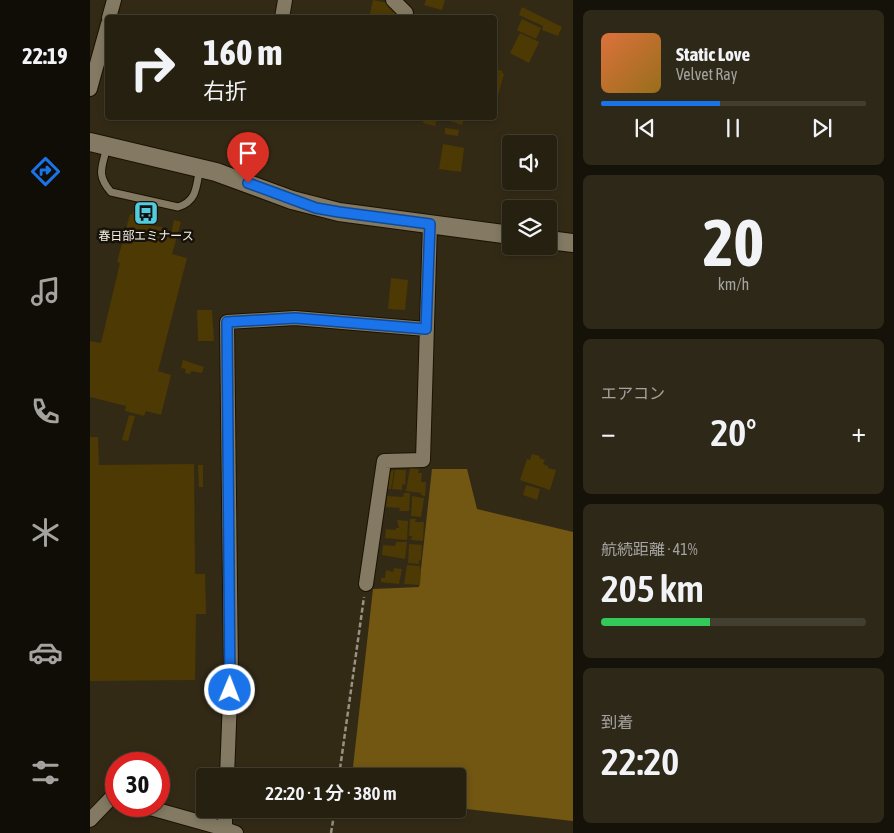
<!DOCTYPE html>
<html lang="ja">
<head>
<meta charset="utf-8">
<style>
	:root { --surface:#262010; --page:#2e2819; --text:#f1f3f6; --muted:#a4a39f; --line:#423e30; --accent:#1a73e8 }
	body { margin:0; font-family:"Asap Condensed","Noto Sans JP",sans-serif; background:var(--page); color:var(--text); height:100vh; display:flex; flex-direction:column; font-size:19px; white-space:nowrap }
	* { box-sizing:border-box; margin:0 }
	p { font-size:16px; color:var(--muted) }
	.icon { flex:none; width:28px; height:28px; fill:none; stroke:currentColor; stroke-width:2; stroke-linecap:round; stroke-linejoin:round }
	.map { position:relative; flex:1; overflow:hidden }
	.side { display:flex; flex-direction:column; gap:10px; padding:10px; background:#151209; width:321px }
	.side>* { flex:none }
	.top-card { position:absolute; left:15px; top:15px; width:392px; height:105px; border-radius:5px; box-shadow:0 2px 8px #0003,0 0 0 1px var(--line); background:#262010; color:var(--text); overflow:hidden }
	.controls { position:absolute; left:412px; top:135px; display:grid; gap:10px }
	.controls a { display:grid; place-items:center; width:55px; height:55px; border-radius:5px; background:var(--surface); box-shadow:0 2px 8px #0003,0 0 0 1px var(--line); font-size:25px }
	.speed { position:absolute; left:15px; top:752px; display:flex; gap:10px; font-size:25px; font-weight:700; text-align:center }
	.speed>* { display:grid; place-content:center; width:65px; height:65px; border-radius:50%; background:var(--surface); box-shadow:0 2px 8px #0003,0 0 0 1px var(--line); line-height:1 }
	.speed .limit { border:8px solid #d22; background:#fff; color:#111 }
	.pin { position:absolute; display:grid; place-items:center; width:42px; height:42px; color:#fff; margin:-51px -21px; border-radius:50% 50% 50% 0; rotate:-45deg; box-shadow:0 0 5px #0007 }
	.pin .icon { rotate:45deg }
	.me { position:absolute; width:55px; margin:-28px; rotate:1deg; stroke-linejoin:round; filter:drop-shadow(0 0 4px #0008) }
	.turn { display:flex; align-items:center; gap:18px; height:105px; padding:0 15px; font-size:22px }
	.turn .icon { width:65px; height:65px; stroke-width:2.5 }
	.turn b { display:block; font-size:35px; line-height:42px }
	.big { font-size:38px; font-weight:600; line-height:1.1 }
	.side .tile { flex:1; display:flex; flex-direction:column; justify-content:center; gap:8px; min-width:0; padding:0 18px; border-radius:8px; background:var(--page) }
	.side .dial { align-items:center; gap:0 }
	.dial b { font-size:65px; line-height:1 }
	.song { display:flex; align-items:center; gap:15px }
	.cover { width:60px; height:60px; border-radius:8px; background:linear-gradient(135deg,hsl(20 70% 55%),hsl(40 70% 35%)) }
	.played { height:5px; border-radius:2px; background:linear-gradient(90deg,var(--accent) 45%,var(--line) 45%) }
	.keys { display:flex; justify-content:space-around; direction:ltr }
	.heat { display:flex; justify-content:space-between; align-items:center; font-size:28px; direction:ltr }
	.charge { height:8px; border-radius:4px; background:linear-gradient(90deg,#34c759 41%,var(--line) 0) }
	.trip { position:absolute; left:106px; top:768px; width:270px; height:50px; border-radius:5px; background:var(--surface); box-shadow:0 2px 8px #0003,0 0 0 1px var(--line); font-weight:600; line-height:50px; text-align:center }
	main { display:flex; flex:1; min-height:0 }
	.tab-bar { display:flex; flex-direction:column; width:90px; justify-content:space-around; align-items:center; background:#0f0d06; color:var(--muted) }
	.tab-bar .icon { width:35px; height:35px }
	.tab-bar .active { color:var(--accent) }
	.tab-bar b { font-size:22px; color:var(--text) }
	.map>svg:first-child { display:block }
	.forest { fill:#725712 }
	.building { fill:#4d3903 }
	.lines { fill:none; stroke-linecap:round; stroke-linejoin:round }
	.service-casing { stroke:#1b1201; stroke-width:9 }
	.minor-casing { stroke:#1b1201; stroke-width:16 }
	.tertiary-casing { stroke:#1b1201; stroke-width:20 }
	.path { stroke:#999181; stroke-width:2.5; stroke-dasharray:5 2.5; stroke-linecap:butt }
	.service { stroke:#847a63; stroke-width:7 }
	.minor { stroke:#847a63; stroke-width:14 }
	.tertiary { stroke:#847a63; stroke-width:18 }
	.route-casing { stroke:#114b97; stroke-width:12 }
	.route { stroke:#1a73e8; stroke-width:9 }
	.labels { text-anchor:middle; stroke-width:5; stroke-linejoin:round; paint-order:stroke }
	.poi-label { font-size:12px; fill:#f6f0e4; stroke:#17130a }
</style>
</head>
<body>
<main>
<nav class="tab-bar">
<b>22:19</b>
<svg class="icon active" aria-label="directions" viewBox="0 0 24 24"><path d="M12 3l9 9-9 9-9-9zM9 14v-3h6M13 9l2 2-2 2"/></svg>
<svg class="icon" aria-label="music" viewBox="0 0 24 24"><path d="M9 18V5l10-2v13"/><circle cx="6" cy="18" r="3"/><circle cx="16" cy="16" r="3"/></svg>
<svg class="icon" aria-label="phone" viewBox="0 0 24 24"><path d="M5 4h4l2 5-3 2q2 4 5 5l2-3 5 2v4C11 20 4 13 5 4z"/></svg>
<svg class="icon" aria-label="climate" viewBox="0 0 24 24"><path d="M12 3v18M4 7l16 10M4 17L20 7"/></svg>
<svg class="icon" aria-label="car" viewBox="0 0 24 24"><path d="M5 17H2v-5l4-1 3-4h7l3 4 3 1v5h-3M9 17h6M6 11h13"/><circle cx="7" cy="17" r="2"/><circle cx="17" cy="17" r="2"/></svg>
<svg class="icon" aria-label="filters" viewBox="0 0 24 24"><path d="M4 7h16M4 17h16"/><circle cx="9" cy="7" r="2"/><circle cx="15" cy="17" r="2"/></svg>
</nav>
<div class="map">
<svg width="483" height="833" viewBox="0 0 483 833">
	<rect width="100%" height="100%" fill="#332a16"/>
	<path class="forest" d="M342,469H377L387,509L483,532V821L368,808V776H262L283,589L329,587Z"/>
	<path class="building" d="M283,0L302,4L301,8L307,10L305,18H279Z
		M336,0H355L352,10L334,5Z
		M432,7L472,27L468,36L452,30L453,26L429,15Z
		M432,19L451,28L446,39L427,30Z
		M430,33L449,42L439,63L420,53Z
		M405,69L413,71L412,73L414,74L407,99H405Z
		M334,118H347L345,126L333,123Z
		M355,118H374L372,125L354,119Z
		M355,128L369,130L368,136L355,134Z
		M353,144L374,148L371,172L349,169Z
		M44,210L51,211V217H53L56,225L72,227L81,235L84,220L91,222L82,254L97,258L68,371L81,375L71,415L56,411L54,416L35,411L36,406L0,397V341L11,343L30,263L27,262L40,214L42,215Z
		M301,278L318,280L315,310L298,309Z
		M107,310H122L124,341H108Z
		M93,360L114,367L112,373L101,371L100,374L95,373L96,369L91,368Z
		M39,415L45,416L38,441L32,440Z
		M0,437H8L9,465L104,464L105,574H115L116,614H106L105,680L0,681Z
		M442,454L450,456L449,458L455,460L453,464L458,466V468L466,470L460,490L430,480L437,459L440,460Z
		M108,465H113V487H109Z
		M320,468L329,469L328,473H332L331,482H336L335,496L331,495V493L316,491Z
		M304,470L301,489H298L300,472Z
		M305,470H316L315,485L312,484V490L302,489Z
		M436,485L450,489L447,500L433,495Z
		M314,493H320L319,511H309L310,508L296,507L297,496L313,497Z
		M322,496L334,498L331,517L321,516Z
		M320,519H326L325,522H334L333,541L321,540L322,536H319Z
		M307,520L318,521L317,540L295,538L296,529L306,530V528H309Z
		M306,542H317L315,559L292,555L293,545L305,546Z
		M319,544L332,545L331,561L329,560V564L318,563Z
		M317,565L330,566V569H331L330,585L314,584Z
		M304,568L312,569L309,584L291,582V578H295L296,570L303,572Z"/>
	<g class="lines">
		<defs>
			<path id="service" d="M17,147C12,167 6,175 21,192L88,207C108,201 106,185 110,167"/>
			<path id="minor" d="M303,0L316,13
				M19,18L24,0
				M192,18L195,0
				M0,89L18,24
				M276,584L294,461L333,460L340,224
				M137,776L141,673L137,322L205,318L336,329
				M53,806L135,829
				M135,809V829L146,833
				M0,820L22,797L26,798"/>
			<path id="tertiary" d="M0,142L126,172L202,200L249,212L421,235
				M459,240L483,243"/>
		</defs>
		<use href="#service" class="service-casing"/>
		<use href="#minor" class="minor-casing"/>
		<use href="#tertiary" class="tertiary-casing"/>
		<path class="path" d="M249,776L274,597
			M241,833L245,809"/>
		<use href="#service" class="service"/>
		<use href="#minor" class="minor"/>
		<use href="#tertiary" class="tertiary"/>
	</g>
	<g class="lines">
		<defs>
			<path id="route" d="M140,690L137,322L205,318L336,329L340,224L249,212L226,208L158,183"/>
		</defs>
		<use href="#route" class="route-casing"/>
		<use href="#route" class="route"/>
	</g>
	<defs>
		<symbol id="bus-square" viewBox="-11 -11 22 22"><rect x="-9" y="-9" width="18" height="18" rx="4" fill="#54cadd" stroke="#17130a"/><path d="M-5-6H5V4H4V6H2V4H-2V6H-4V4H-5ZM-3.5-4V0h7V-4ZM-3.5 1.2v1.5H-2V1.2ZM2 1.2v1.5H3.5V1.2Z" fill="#111"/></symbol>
	</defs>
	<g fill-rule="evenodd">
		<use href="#bus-square" x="42" y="199" width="28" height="28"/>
	</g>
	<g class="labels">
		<g class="poi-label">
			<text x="56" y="240">春日部エミナース</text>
		</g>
	</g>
</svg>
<div class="controls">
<a><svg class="icon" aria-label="sound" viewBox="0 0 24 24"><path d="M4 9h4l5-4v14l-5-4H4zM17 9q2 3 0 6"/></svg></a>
<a><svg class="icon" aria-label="layers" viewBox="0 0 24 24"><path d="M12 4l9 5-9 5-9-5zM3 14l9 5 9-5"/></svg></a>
</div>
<div class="speed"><div class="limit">30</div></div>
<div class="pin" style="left:158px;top:183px;background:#d93025"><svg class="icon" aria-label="arrive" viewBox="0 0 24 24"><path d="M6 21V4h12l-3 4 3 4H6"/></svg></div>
<svg class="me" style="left:140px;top:690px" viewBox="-20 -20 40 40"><circle r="17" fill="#1a73e8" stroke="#fff" stroke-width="3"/><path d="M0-11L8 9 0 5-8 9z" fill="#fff"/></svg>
<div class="trip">22:20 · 1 分 · 380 m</div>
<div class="top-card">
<div class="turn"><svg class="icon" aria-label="right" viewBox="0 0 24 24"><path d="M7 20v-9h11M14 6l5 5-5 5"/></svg><div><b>160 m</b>右折</div></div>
</div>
</div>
<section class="side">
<div class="tile">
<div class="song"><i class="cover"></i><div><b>Static Love</b><p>Velvet Ray</p></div></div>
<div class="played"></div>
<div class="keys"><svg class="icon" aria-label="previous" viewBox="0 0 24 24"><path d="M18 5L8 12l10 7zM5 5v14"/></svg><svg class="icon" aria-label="pause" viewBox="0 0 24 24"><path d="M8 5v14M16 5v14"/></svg><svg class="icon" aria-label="next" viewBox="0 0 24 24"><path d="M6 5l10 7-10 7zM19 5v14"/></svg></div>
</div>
<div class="tile dial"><b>20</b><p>km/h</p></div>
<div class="tile"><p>エアコン</p>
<div class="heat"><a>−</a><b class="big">20°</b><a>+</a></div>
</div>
<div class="tile"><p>航続距離 · 41%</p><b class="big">205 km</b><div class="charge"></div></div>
<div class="tile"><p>到着</p><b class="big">22:20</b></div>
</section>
</main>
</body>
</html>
